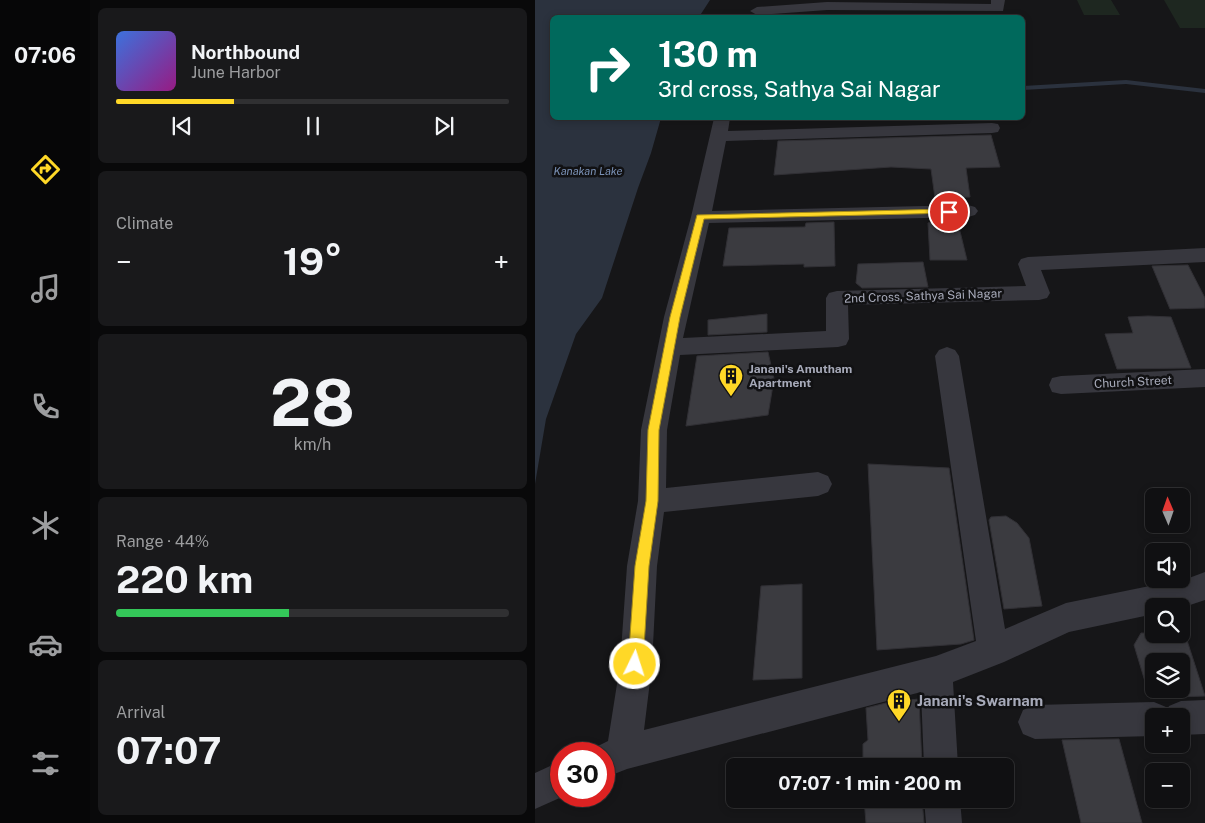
<!DOCTYPE html>
<html lang="en">
<head>
<meta charset="utf-8">
<style>
	:root { --surface:#101012; --page:#19191b; --text:#f1f3f6; --muted:#9c9d9f; --line:#303032; --accent:#ffd827 }
	body { margin:0; font-family:"Public Sans",sans-serif; background:var(--page); color:var(--text); height:100vh; display:flex; flex-direction:column; font-size:19px; white-space:nowrap }
	* { box-sizing:border-box; margin:0 }
	p { font-size:16px; color:var(--muted) }
	.icon { flex:none; width:28px; height:28px; fill:none; stroke:currentColor; stroke-width:2; stroke-linecap:round; stroke-linejoin:round }
	.map { position:relative; flex:1; overflow:hidden }
	.details { display:flex; flex-direction:column; gap:8px; padding:8px; background:#09090a; width:445px }
	.details>* { flex:none }
	.banner { position:absolute; left:15px; top:15px; width:475px; height:105px; border-radius:8px; box-shadow:0 2px 8px #0003,0 0 0 1px var(--line); background:#00695c; color:#fff; overflow:hidden }
	.needle { width:32px; rotate:358deg }
	.buttons { position:absolute; left:610px; top:488px; display:grid; gap:10px }
	.buttons a { display:grid; place-items:center; width:45px; height:45px; border-radius:8px; background:var(--surface); box-shadow:0 2px 8px #0003,0 0 0 1px var(--line); font-size:25px }
	.speed { position:absolute; left:15px; top:742px; display:flex; gap:10px; font-size:25px; font-weight:700; text-align:center }
	.speed>* { display:grid; place-content:center; width:65px; height:65px; border-radius:50%; background:var(--surface); box-shadow:0 2px 8px #0003,0 0 0 1px var(--line); line-height:1 }
	.speed .limit { border:8px solid #d22; background:#fff; color:#111 }
	.pin { position:absolute; display:grid; place-items:center; width:42px; height:42px; color:#fff; margin:-21px; border:2px solid #fff; border-radius:50%; box-shadow:0 1px 5px #0007 }
	.me { position:absolute; width:55px; margin:-28px; rotate:4deg; stroke-linejoin:round; filter:drop-shadow(0 0 4px #0008) }
	.turn { display:flex; align-items:center; gap:18px; height:105px; padding:0 25px; font-size:22px }
	.turn .icon { width:65px; height:65px; stroke-width:2.5 }
	.turn b { display:block; font-size:35px; line-height:42px }
	.big { font-size:38px; font-weight:700; line-height:1.1 }
	.details .card { flex:1; display:flex; flex-direction:column; justify-content:center; gap:8px; min-width:0; padding:0 18px; border-radius:8px; background:var(--page) }
	.details .dial { align-items:center; gap:0 }
	.dial b { font-size:65px; line-height:1 }
	.song { display:flex; align-items:center; gap:15px }
	.cover { width:60px; height:60px; border-radius:8px; background:linear-gradient(135deg,hsl(220 70% 55%),hsl(310 70% 35%)) }
	.played { height:5px; border-radius:2px; background:linear-gradient(90deg,var(--accent) 30%,var(--line) 30%) }
	.keys { display:flex; justify-content:space-around; direction:ltr }
	.heat { display:flex; justify-content:space-between; align-items:center; font-size:28px; direction:ltr }
	.charge { height:8px; border-radius:4px; background:linear-gradient(90deg,#34c759 44%,var(--line) 0) }
	.trip { position:absolute; left:191px; top:758px; width:288px; height:50px; border-radius:8px; background:var(--surface); box-shadow:0 2px 8px #0003,0 0 0 1px var(--line); font-weight:700; line-height:50px; text-align:center }
	main { display:flex; flex:1; min-height:0 }
	.tab-bar { display:flex; flex-direction:column; width:90px; justify-content:space-around; align-items:center; background:#060607; color:var(--muted) }
	.tab-bar .icon { width:35px; height:35px }
	.tab-bar .on { color:var(--accent) }
	.tab-bar b { font-size:22px; color:var(--text) }
	.map>svg:first-child { display:block }
	.green { fill:#1e2720 }
	.water { fill:#2b323e }
	.lines { fill:none; stroke-linecap:round; stroke-linejoin:round }
	.stream { fill:#2b323e; fill-rule:evenodd }
	.building { fill:#3b3b40; stroke:#313035; fill-rule:evenodd }
	.minor { fill:#37373e; fill-rule:evenodd }
	.route { fill:#ffd827; stroke:#a68c19 }
	.labels { text-anchor:middle; stroke-width:5; stroke-linejoin:round; paint-order:stroke }
	.far-water-label { font-size:11px; font-style:italic; fill:#7b92b7; stroke:#111113 }
	.street-label { font-size:12px; fill:#a7aab9; stroke:#111113 }
	.poi-label { font-size:12px; font-weight:bold; fill:#a7aab9; stroke:#111113; text-anchor:start }
	.near-poi-label { font-size:15px; font-weight:bold; fill:#a7aab9; stroke:#111113; text-anchor:start }
</style>
</head>
<body>
<main>
<nav class="tab-bar">
<b>07:06</b>
<svg class="icon on" aria-label="directions" viewBox="0 0 24 24"><path d="M12 3l9 9-9 9-9-9zM9 14v-3h6M13 9l2 2-2 2"/></svg>
<svg class="icon" aria-label="music" viewBox="0 0 24 24"><path d="M9 18V5l10-2v13"/><circle cx="6" cy="18" r="3"/><circle cx="16" cy="16" r="3"/></svg>
<svg class="icon" aria-label="phone" viewBox="0 0 24 24"><path d="M5 4h4l2 5-3 2q2 4 5 5l2-3 5 2v4C11 20 4 13 5 4z"/></svg>
<svg class="icon" aria-label="climate" viewBox="0 0 24 24"><path d="M12 3v18M4 7l16 10M4 17L20 7"/></svg>
<svg class="icon" aria-label="car" viewBox="0 0 24 24"><path d="M5 17H2v-5l4-1 3-4h7l3 4 3 1v5h-3M9 17h6M6 11h13"/><circle cx="7" cy="17" r="2"/><circle cx="17" cy="17" r="2"/></svg>
<svg class="icon" aria-label="filters" viewBox="0 0 24 24"><path d="M4 7h16M4 17h16"/><circle cx="9" cy="7" r="2"/><circle cx="15" cy="17" r="2"/></svg>
</nav>
<section class="details">
<div class="card">
<div class="song"><i class="cover"></i><div><b>Northbound</b><p>June Harbor</p></div></div>
<div class="played"></div>
<div class="keys"><svg class="icon" aria-label="previous" viewBox="0 0 24 24"><path d="M18 5L8 12l10 7zM5 5v14"/></svg><svg class="icon" aria-label="pause" viewBox="0 0 24 24"><path d="M8 5v14M16 5v14"/></svg><svg class="icon" aria-label="next" viewBox="0 0 24 24"><path d="M6 5l10 7-10 7zM19 5v14"/></svg></div>
</div>
<div class="card"><p>Climate</p>
<div class="heat"><a>−</a><b class="big">19°</b><a>+</a></div>
</div>
<div class="card dial"><b>28</b><p>km/h</p></div>
<div class="card"><p>Range · 44%</p><b class="big">220 km</b><div class="charge"></div></div>
<div class="card"><p>Arrival</p><b class="big">07:07</b></div>
</section>
<div class="map">
<svg width="670" height="823" viewBox="0 0 670 823">
	<rect width="100%" height="100%" fill="#161618"/>
	<path class="green" d="M542,0H576L585,15H549Z
		M629,0H670V28H645Z"/>
	<path class="water" d="M0,0H175L164,17L18,18V118H126L116,153L103,188L67,298L41,334L11,419L0,484Z"/>
	<g class="lines">
		<path class="stream" d="M591,80L670,89V93L591,84L488,90V86Z"/>
	</g>
	<path class="building" d="M456,135L465,167L431,168L435,197L400,198L396,169L356,167L239,175L243,141Z
		M422,219L432,260H395L393,223L400,220Z
		M299,222L300,266L269,267V264L188,266L194,228L270,227L271,223Z
		M388,262L393,287L327,288L321,283L323,264Z
		M653,265L670,298V308L635,309L617,266Z
		M232,314V332L173,335V320Z
		M613,316L636,317L656,368L582,369L570,334L598,333L593,317Z
		M233,352L239,379L233,415L151,426L162,356Z
		M333,464L414,468L439,640L426,644L342,650Z
		M471,516L482,523L494,538L507,606L469,609L454,520L456,517Z
		M267,584V678L218,680L226,586Z
		M646,631H649L670,696L615,698L599,645L606,633L646,634ZM619,661H646V689H619Z
		M384,699L387,766H328V744L333,740L331,708L355,702Z
		M584,739L607,823H546L527,740Z
		M329,799H387L389,823H331Z"/>
	<g class="lines">
		<path class="minor" d="M456,0H470L468,11L292,10L222,15L215,11L222,7L292,2L456,4Z
			M179,118H195L193,131L457,123L463,124L465,128L463,132L457,133L191,141L177,211L433,205L440,207L443,211L440,215L433,217L174,223L148,338L291,331V298L294,293L302,291L491,286L483,264L486,259L493,257L670,248V262L506,270L515,293L512,298L504,300L313,305L314,339L311,345L303,347L145,355L132,430L131,488L283,472L293,476L297,484L293,492L283,496L129,512L122,566L117,665L109,730L401,656L441,641L400,356L404,350L412,347L420,350L424,356L470,629L531,603L654,578L670,572V600L646,608V606H619V614L534,632L469,662L418,682L423,766H389L386,692L92,769L69,778V754H55L57,749L73,741L85,665L92,566L103,501L106,430L129,317L156,217Z
			M670,369V387L526,394L517,392L514,385L517,378L526,376Z
			M670,700V734L646,735V716H619V736L500,739L488,734L483,722L488,710L500,705L619,702L631,707L632,710L634,706L646,701Z
			M26,761V796H29L0,809V773Z
			M389,799H425L427,823H391Z"/>
	</g>
	<path class="route" d="M414,209L419,212L417,213L169,219L145,317L124,430L123,501L114,566L108,664L106,670L100,672L95,670L93,664L100,566L111,501L113,430L135,317L162,215Z"/>
	<defs>
		<symbol id="building-pin" viewBox="-11 -11 22 30"><path d="M0 17L-7.5 6A9.5 9.5 0 1 1 7.5 6Z" fill="#ffd827" stroke="#111113"/><path d="M-4-6H4V6H1V3H-1V6H-4ZM-2.5-4.3h1.7v1.8h-1.7ZM.8-4.3h1.7v1.8H.8ZM-2.5-1h1.7V.8h-1.7ZM.8-1h1.7V.8H.8Z" fill="#111"/></symbol>
	</defs>
	<g fill-rule="evenodd">
		<use href="#building-pin" x="182" y="362" width="28" height="38"/>
		<use href="#building-pin" x="350" y="687" width="28" height="38"/>
	</g>
	<g class="labels">
		<g class="far-water-label">
			<text x="53" y="175">Kanakan Lake</text>
		</g>
		<g class="street-label">
			<text transform="translate(388 296) rotate(-2)" y="4">2nd Cross, Sathya Sai Nagar</text>
			<text transform="translate(598 382) rotate(-3)" y="4">Church Street</text>
		</g>
		<g class="poi-label">
			<text x="214" y="373">Janani's Amutham<tspan x="214" dy="14">Apartment</tspan></text>
		</g>
		<g class="near-poi-label">
			<text x="382" y="706">Janani's Swarnam</text>
		</g>
	</g>
</svg>
<div class="buttons">
<a><svg class="needle" viewBox="-14 -14 28 28"><path d="M0-13l5 13h-10z" fill="#e53935"/><path d="M0 13l5-13h-10z" fill="#9c9d9f"/></svg></a>
<a><svg class="icon" aria-label="sound" viewBox="0 0 24 24"><path d="M4 9h4l5-4v14l-5-4H4zM17 9q2 3 0 6"/></svg></a>
<a><svg class="icon" aria-label="search" viewBox="0 0 24 24"><circle cx="10" cy="10" r="6"/><path d="M15 15l6 6"/></svg></a>
<a><svg class="icon" aria-label="layers" viewBox="0 0 24 24"><path d="M12 4l9 5-9 5-9-5zM3 14l9 5 9-5"/></svg></a>
<a>+</a>
<a>−</a>
</div>
<div class="speed"><div class="limit">30</div></div>
<div class="pin" style="left:414px;top:212px;background:#d93025"><svg class="icon" aria-label="arrive" viewBox="0 0 24 24"><path d="M6 21V4h12l-3 4 3 4H6"/></svg></div>
<svg class="me" style="left:100px;top:664px" viewBox="-20 -20 40 40"><circle r="17" fill="#ffd827" stroke="#fff" stroke-width="3"/><path d="M0-11L8 9 0 5-8 9z" fill="#fff"/></svg>
<div class="trip">07:07 · 1 min · 200 m</div>
<div class="banner">
<div class="turn"><svg class="icon" aria-label="right" viewBox="0 0 24 24"><path d="M7 20v-9h11M14 6l5 5-5 5"/></svg><div><b>130 m</b>3rd cross, Sathya Sai Nagar</div></div>
</div>
</div>
</main>
</body>
</html>
